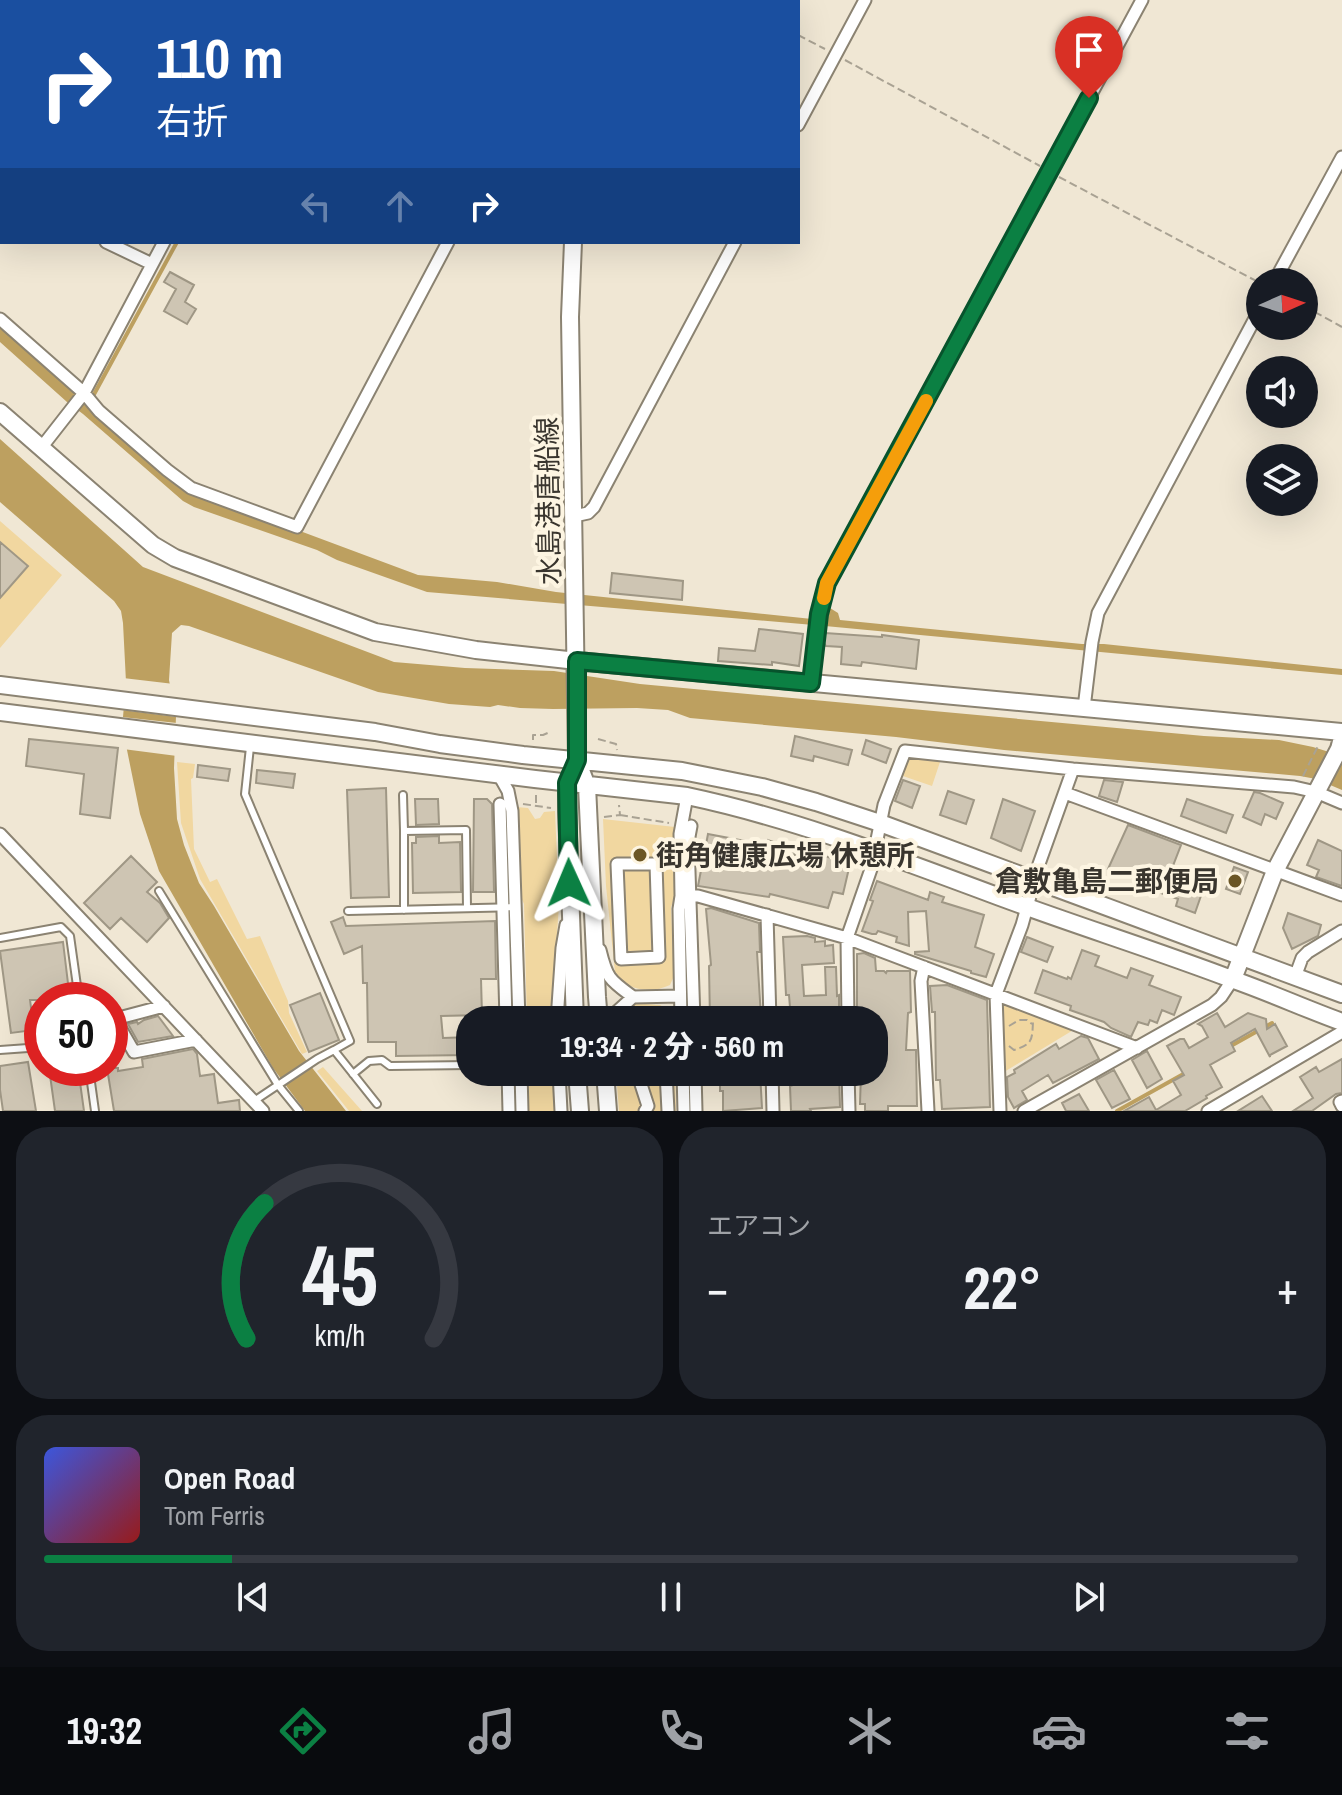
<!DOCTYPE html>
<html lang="ja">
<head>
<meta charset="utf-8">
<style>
	:root { --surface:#171b24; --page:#20242c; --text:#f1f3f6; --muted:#9ea1a6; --line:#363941; --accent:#0b8043 }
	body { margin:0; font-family:"Archivo Narrow","Noto Sans JP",sans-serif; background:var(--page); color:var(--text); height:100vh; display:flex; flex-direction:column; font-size:30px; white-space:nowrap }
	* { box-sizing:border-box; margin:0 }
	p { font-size:26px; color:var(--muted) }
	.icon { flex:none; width:44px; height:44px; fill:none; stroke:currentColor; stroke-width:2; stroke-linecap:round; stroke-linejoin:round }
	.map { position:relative; height:1111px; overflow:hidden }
	.side { display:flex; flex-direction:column; gap:16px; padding:16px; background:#0d0f14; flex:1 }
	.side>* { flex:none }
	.guide { position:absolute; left:0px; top:0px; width:800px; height:244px; box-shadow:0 8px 32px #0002; background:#1a4fa0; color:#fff; overflow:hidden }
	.needle { width:52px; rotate:87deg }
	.controls { position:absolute; left:1246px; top:268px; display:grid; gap:16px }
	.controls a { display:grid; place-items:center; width:72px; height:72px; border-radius:50%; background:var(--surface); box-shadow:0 8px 32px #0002; font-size:40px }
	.speed { position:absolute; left:24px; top:982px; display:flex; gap:16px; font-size:40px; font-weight:700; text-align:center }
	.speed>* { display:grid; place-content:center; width:104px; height:104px; border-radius:50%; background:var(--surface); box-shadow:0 8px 32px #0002; line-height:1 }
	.speed .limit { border:12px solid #d22; background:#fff; color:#111 }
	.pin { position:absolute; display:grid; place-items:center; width:68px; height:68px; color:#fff; margin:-82px -34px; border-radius:50% 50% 50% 0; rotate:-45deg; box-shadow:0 0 8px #0007 }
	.pin .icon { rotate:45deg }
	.me { position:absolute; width:88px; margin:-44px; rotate:359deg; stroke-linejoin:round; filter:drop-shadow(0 0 6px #0008) }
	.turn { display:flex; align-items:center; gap:28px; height:168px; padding:0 24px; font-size:36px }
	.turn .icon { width:104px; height:104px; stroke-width:2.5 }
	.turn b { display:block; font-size:56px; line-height:68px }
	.lanes { display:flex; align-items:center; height:76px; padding:0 24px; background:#0003; justify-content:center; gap:40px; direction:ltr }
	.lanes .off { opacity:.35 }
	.big { font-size:60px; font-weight:800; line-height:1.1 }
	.side .card { flex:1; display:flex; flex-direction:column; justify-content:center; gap:12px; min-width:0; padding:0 28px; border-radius:32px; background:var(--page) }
	.side .dial { align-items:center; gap:0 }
	.dial svg { height:208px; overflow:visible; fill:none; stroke:var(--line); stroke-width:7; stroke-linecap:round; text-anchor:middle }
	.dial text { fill:var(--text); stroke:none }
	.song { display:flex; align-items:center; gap:24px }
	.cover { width:96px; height:96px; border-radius:12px; background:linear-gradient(135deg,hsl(230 70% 55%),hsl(0 70% 35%)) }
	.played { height:8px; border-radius:4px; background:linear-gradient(90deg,var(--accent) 15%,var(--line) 15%) }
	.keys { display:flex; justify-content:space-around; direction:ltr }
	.heat { display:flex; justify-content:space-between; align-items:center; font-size:44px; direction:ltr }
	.side .tiles { flex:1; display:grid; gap:16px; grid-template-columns:1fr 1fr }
	.card:last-child { grid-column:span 2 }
	.trip { position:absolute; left:456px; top:1006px; width:432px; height:80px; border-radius:32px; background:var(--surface); box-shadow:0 8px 32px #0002; font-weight:800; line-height:80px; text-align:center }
	.tab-bar { display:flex; height:128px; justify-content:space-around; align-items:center; background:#090b0e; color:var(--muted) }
	.tab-bar .icon { width:56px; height:56px }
	.tab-bar .current { color:var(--accent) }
	.tab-bar b { font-size:36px; color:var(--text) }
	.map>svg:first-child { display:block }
	.green { fill:#f1d7a0 }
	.water { fill:#bda060 }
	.pier { fill:#f0e7d4 }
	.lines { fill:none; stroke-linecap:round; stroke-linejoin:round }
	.stream { stroke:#bda060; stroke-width:4 }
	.building { fill:#cec5b3; stroke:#9f9785; stroke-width:2 }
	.lane-casing { stroke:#8b8372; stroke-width:10 }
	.street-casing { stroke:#8b8372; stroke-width:15 }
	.secondary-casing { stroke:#8b8372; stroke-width:20 }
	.path { stroke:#a9a293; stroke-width:2; stroke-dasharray:8 4; stroke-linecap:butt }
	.lane { stroke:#fff; stroke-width:6 }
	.street { stroke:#fff; stroke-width:11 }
	.secondary { stroke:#fff; stroke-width:16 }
	.route-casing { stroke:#07532c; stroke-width:20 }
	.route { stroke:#0b8043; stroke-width:14 }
	.slow { stroke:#f59e0b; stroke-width:14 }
	.poi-dot { fill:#6b5625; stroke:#fdf5e2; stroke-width:3 }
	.labels { text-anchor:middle; stroke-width:8; stroke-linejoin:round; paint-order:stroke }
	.street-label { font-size:28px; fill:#39352e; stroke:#fdf5e2 }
	.poi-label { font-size:28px; font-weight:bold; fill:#39352e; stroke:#fdf5e2; text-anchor:start }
</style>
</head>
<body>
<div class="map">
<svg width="1342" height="1111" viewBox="0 0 1342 1111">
	<rect width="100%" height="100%" fill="#f0e7d4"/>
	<path class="green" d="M0,521L62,575L0,648Z
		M911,755L941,759L932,786L900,775L906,758Z
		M177,762L195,764L193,778L191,779L194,849L210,882L217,879L247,939L260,936L288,1001L289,1013L307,1052L302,1054L200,879L181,823Z
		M516,807L528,808L535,819L540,818L544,812L555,811L559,905L551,1020H527L524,904L518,891Z
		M603,819L675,827L677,892L671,907L674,976L670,985C651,994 626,991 615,972L606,886Z
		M633,1003L660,1005L673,1012L674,1020H617Z
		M1006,1003L1075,1029L1004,1072L1002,1007Z
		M323,1067L362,1111H349L317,1071Z
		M528,1072H552L555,1111H529Z
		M616,1072H675L676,1111H619Z"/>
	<path class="water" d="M0,327L74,390L169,478L300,531L418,575L497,582L556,592L812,619L830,608L838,613L840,620L1082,644H1104L1342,669V675L825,626L427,592L337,560L317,550L194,507L183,501L83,414L67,402L0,342Z
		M0,439L143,567L394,662L465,668L554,671L640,684L1204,736L1279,740L1313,747L1342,756V790L1316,779L1300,776L1004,750L896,737L690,718L668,710L637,708L553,709L520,708L498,705L490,707L449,704L378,692L189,626L181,625L172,633L169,680L176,716L174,768L177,819L184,845L199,883L214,906L299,1051L346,1111H305L273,1068L159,871L140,814L127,750L123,717L126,682L123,623L121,611L114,601L0,502Z"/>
	<path class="pier" d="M123,678L174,684L177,701V717L122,710Z
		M122,717L177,723V756L123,749Z"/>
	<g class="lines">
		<path class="stream" d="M306,2L307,0
			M92,398L177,242
			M1229,1047L1272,1023
			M1117,1111L1187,1072"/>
	</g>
	<path class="building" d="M170,272L194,285L185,302L196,309L187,324L164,311L176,289L164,282Z
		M0,542L28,566L0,598Z
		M612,573L683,581L682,600L610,593Z
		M759,629L803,634L799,666L772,662V665L718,661L719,648L755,651Z
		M825,633L882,637V635L919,640L916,669L862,662L861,666L841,664L842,647L826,646L824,643Z
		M795,736L852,750L848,765L814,756L813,761L791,756Z
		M29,739L118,748L110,818L80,814L84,774L26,766Z
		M866,740L891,749L886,763L862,754Z
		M198,765L230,769L228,781L197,777Z
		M257,770L295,774L293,788L256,783Z
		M903,780L920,786L912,808L895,801Z
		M1104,780L1123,782L1117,802L1099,796Z
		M386,788L389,897L351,898L347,790Z
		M948,791L974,800L966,824L940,815Z
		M1254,792L1260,793L1283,803L1276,819L1265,814L1261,825L1243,817Z
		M415,799H438L439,824L416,825Z
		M474,799H487L492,804L494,892H473Z
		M1003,799L1035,811L1021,851L991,838Z
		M1187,799L1233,815L1226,833L1181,816Z
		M1128,825L1181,845L1171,871L1174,872L1173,875L1204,887L1195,913L1176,906L1178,899L1144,887L1145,882L1108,869Z
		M708,834L767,845L768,840L796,850L794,855L816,862L818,854L841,861L840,867L849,868L843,894L833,892L828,908L770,894L769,897L698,886Z
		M439,836V843L460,842L461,892L413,893L412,843H416V837Z
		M1318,840L1342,851V886L1316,877L1319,870L1307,865Z
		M131,856L157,882L147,892L160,903L169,918L147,942L121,918L110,929L84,903Z
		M1234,867L1248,872L1240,894L1226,889Z
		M877,881L928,900L930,892L944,897L942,902L984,915L975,947L994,954L986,977L971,973V971L915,954V952L929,951L926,911L908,912L909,946L896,942L897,937L878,931L876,934H872L862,931L873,901L870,900Z
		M711,908L759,923L760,952H757L761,1017L710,1020L709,966L711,965L706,909Z
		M1288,913L1321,925L1318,936L1292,949L1283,928Z
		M343,917L346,926L495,921L496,979H481L482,1015L441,1016L443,1038L470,1037V1055L396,1056V1042H368L367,983H363L362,946L344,954L331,922Z
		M807,936L815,938V942L825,941V946L833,945L834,963L802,965L804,996L826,995L825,967H836L837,996L839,995V1007L832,1008V1020H791L789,995H786L783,937Z
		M1027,937L1053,947L1047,962L1021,952Z
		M63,942L70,1000H30L34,1030L11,1033L0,951Z
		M1082,950L1099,956L1095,966L1127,978L1131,968L1153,976L1149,985L1181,997L1174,1015L1162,1010L1157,1023L1150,1020L1148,1025L1138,1022L1131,1037L1111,1028L1104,1022L1070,1010L1071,1006L1035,993L1043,970L1067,979L1068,977L1071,979Z
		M864,953L875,958L876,971H884L886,973L887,971H910L911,1012L908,1013L906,1050H916L917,1106H888V1111H865V1104H860L861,1072H874V1052H876L878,1019L857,1020V954Z
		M947,985L987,1000L990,1107L942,1109L940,1080H936L935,1012H932L930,986Z
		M320,993L339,1040L309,1052L290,1005Z
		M1217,1013L1225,1027L1248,1013L1266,1019L1267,1029L1275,1024L1287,1046L1270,1055V1057L1255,1029L1231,1043L1235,1051L1210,1065L1222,1087L1206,1096L1207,1098L1185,1111H1124L1149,1097L1156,1110L1181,1095L1173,1081L1184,1075L1167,1046L1180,1039H1184L1189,1048L1208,1037L1202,1026L1198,1024Z
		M158,1016L173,1036L138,1042L128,1024L137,1022L138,1024L144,1020Z
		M1081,1036L1088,1038L1099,1059L1053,1083L1048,1075L1022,1091L1027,1100L1014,1108L1008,1097L1007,1077L1015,1073L1014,1070L1056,1044L1059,1049Z
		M193,1049L197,1054L200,1076L214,1074L218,1103L239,1100L240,1111H114L107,1068H118V1071L143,1067L142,1059Z
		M1147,1051L1162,1079L1147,1088L1132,1060Z
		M1342,1059V1093L1336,1094L1312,1111H1293L1313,1098L1300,1077L1316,1067L1319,1072Z
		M28,1062L36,1111H3L0,1090V1066Z
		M49,1068H78L84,1111H55Z
		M1114,1070L1130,1099L1112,1108L1096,1080Z
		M720,1072H760L762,1108L723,1111V1091H720Z
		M793,1072H839L840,1107L810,1109L811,1111H791L790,1086L793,1085Z
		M1079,1094L1089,1111H1066L1062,1103Z
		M1262,1096L1272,1111H1238Z"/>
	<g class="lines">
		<defs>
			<path id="lane" d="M250,747L245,794L350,1041L334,1050L377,1104
				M403,795L404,831L466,830L467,908
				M404,831V910
				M159,891L278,1085L299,1111
				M348,911L517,907
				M0,938L61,927L70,936L79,1000
				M0,1050L42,1047
				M89,1068L95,1111
				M353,1074L369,1061L382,1060L390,1066L470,1065
				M254,1101L317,1059L334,1050"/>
			<path id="street" d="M202,0L206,2
				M19,2L20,0
				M294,2L295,0
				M576,2L577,0
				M0,37L2,34
				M798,125L865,0
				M0,190L2,191
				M106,242L152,264
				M1274,282L1342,157
				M0,319L84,393L99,411L167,470L191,488L297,527L448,242
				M41,448L84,393L164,242
				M574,516L588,513L594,507L735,242
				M811,683L819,614L827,583L1142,0
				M1084,708L1092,642L1098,613L1260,309
				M499,775L508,791L512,811L519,1020
				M1065,793L1342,895
				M500,804L506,1020
				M691,826L688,842L694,1020
				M0,834L263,1111
				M617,864H656L659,957L621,959Z
				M681,896H698L847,938L1137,1048
				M767,915L770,1020
				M600,950C607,979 610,980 633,997L613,1015L611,1020
				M924,967L921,981L928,1111
				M1295,977L1302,958L1308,952L1342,931
				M633,997L680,996
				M164,1006L115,1019L134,1052L196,1040
				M557,1020L562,948L566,925
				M631,1020C639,1014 645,1014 655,1017L656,1020
				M681,1020L679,909L681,896L680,834L687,796
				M848,1020L847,938L871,869L884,805L905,751L1073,769L1294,787L1316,792L1342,803
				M508,1072L509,1111
				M521,1072L522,1111
				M559,1072L561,1111
				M637,1072L648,1106L645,1111
				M666,1072L668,1111
				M683,1072L684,1111
				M695,1072L696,1111
				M772,1072L773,1111
				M848,1072L849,1111
				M1342,1101L1340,1102L1342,1106
				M1000,1111L996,994L1022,925L1039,864L1073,769
				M1024,1111L1212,1005L1221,997L1233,979
				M1208,1111L1342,1032"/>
			<path id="secondary" d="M604,2L605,0
				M573,242L570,317L577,760L587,786L597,997L599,1020
				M0,412L153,545L175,558L375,632L476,650L577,661L1342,732
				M0,685L375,732L440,744L523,755L682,771L762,787L816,802L880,823L1342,994
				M0,712L535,779L687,796C796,819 900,860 1005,899C1081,927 1158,951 1234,980C1271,993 1306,1009 1342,1022
				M570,776L567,783V811L575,1020
				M1233,979L1275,871L1339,749L1342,738
				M577,1072L580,1111
				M605,1072L608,1111"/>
		</defs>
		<use href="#lane" class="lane-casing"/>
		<use href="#street" class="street-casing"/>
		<use href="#secondary" class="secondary-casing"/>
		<path class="path" d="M733,0L737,2
			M798,35L825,49
			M845,60L1040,166
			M1059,177L1260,283
			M1304,306L1342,327
			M598,739L616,744L617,750
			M533,740V735H543L550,732
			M1303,776L1318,746
			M536,795V806
			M523,804L551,808
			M620,815L669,823
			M604,817L620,815L619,805
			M1009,1026L1019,1020H1027L1032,1024
			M1009,1046L1014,1050C1033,1044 1032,1040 1033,1022"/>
		<use href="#lane" class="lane"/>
		<use href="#street" class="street"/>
		<use href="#secondary" class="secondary"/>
	</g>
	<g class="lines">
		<defs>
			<path id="route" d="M569,883L567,783L577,760V661L811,683L819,614L827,583L1089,98"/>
		</defs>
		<use href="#route" class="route-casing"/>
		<use href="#route" class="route"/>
		<path class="slow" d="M824,598L827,583L926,401"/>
	</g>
	<g class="poi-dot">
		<circle cx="640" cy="855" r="8"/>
		<circle cx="1235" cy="881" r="8"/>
	</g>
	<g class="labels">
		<g class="street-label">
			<text transform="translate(548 501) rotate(-91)" y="10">水島港唐船線</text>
		</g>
		<g class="poi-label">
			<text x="656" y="865">街角健康広場 休憩所</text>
			<text x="1219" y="891" text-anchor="end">倉敷亀島二郵便局</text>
		</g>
	</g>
</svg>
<div class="controls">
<a><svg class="needle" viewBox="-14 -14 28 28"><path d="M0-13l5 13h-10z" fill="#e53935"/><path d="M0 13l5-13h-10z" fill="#9ea1a6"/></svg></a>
<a><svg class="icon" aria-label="sound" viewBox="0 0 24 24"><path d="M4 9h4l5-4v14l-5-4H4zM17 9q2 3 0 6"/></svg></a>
<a><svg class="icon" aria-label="layers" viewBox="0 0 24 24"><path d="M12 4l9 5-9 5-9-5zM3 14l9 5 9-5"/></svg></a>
</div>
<div class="speed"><div class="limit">50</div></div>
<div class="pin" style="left:1089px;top:98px;background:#d93025"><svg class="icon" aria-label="arrive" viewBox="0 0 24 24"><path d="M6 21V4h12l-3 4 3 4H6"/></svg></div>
<svg class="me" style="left:569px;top:883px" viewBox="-20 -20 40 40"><path d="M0-17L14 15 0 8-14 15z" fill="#0b8043" stroke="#fff" stroke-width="4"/></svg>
<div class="trip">19:34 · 2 分 · 560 m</div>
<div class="guide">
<div class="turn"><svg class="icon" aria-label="right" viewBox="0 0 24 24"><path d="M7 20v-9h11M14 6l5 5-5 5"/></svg><div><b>110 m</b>右折</div></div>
<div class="lanes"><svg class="icon off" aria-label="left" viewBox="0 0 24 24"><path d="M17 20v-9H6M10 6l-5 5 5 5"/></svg><svg class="icon off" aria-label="ahead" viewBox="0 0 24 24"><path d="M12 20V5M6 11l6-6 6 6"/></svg><svg class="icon" aria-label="right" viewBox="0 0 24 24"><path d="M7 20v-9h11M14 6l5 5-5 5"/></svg></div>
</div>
</div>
<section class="side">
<div class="tiles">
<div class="card dial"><svg viewBox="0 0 100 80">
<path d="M14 69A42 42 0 1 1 86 69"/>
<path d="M14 69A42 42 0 0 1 21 17" stroke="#0b8043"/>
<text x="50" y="56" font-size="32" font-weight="700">45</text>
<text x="50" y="72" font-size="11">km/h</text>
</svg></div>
<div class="card"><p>エアコン</p>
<div class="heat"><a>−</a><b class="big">22°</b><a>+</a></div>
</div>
<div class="card">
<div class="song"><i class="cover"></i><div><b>Open Road</b><p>Tom Ferris</p></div></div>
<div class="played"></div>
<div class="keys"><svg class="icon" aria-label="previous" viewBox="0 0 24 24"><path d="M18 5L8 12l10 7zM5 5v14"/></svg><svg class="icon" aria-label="pause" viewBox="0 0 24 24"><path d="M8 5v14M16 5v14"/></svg><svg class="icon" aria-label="next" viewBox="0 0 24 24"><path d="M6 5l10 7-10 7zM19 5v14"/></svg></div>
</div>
</div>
</section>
<nav class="tab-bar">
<b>19:32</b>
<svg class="icon current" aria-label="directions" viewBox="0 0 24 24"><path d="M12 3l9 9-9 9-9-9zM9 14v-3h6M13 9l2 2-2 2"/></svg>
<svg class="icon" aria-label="music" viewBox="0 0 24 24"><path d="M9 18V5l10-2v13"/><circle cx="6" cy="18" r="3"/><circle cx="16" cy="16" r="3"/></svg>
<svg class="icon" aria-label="phone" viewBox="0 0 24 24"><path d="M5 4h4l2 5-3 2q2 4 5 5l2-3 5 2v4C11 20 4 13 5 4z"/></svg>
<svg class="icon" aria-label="climate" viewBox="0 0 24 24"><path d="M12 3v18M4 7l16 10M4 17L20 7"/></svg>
<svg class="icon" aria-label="car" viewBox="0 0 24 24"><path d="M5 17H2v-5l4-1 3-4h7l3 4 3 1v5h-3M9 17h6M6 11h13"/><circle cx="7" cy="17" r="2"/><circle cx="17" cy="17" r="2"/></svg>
<svg class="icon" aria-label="filters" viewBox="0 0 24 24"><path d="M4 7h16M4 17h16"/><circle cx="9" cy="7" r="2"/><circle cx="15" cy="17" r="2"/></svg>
</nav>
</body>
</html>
